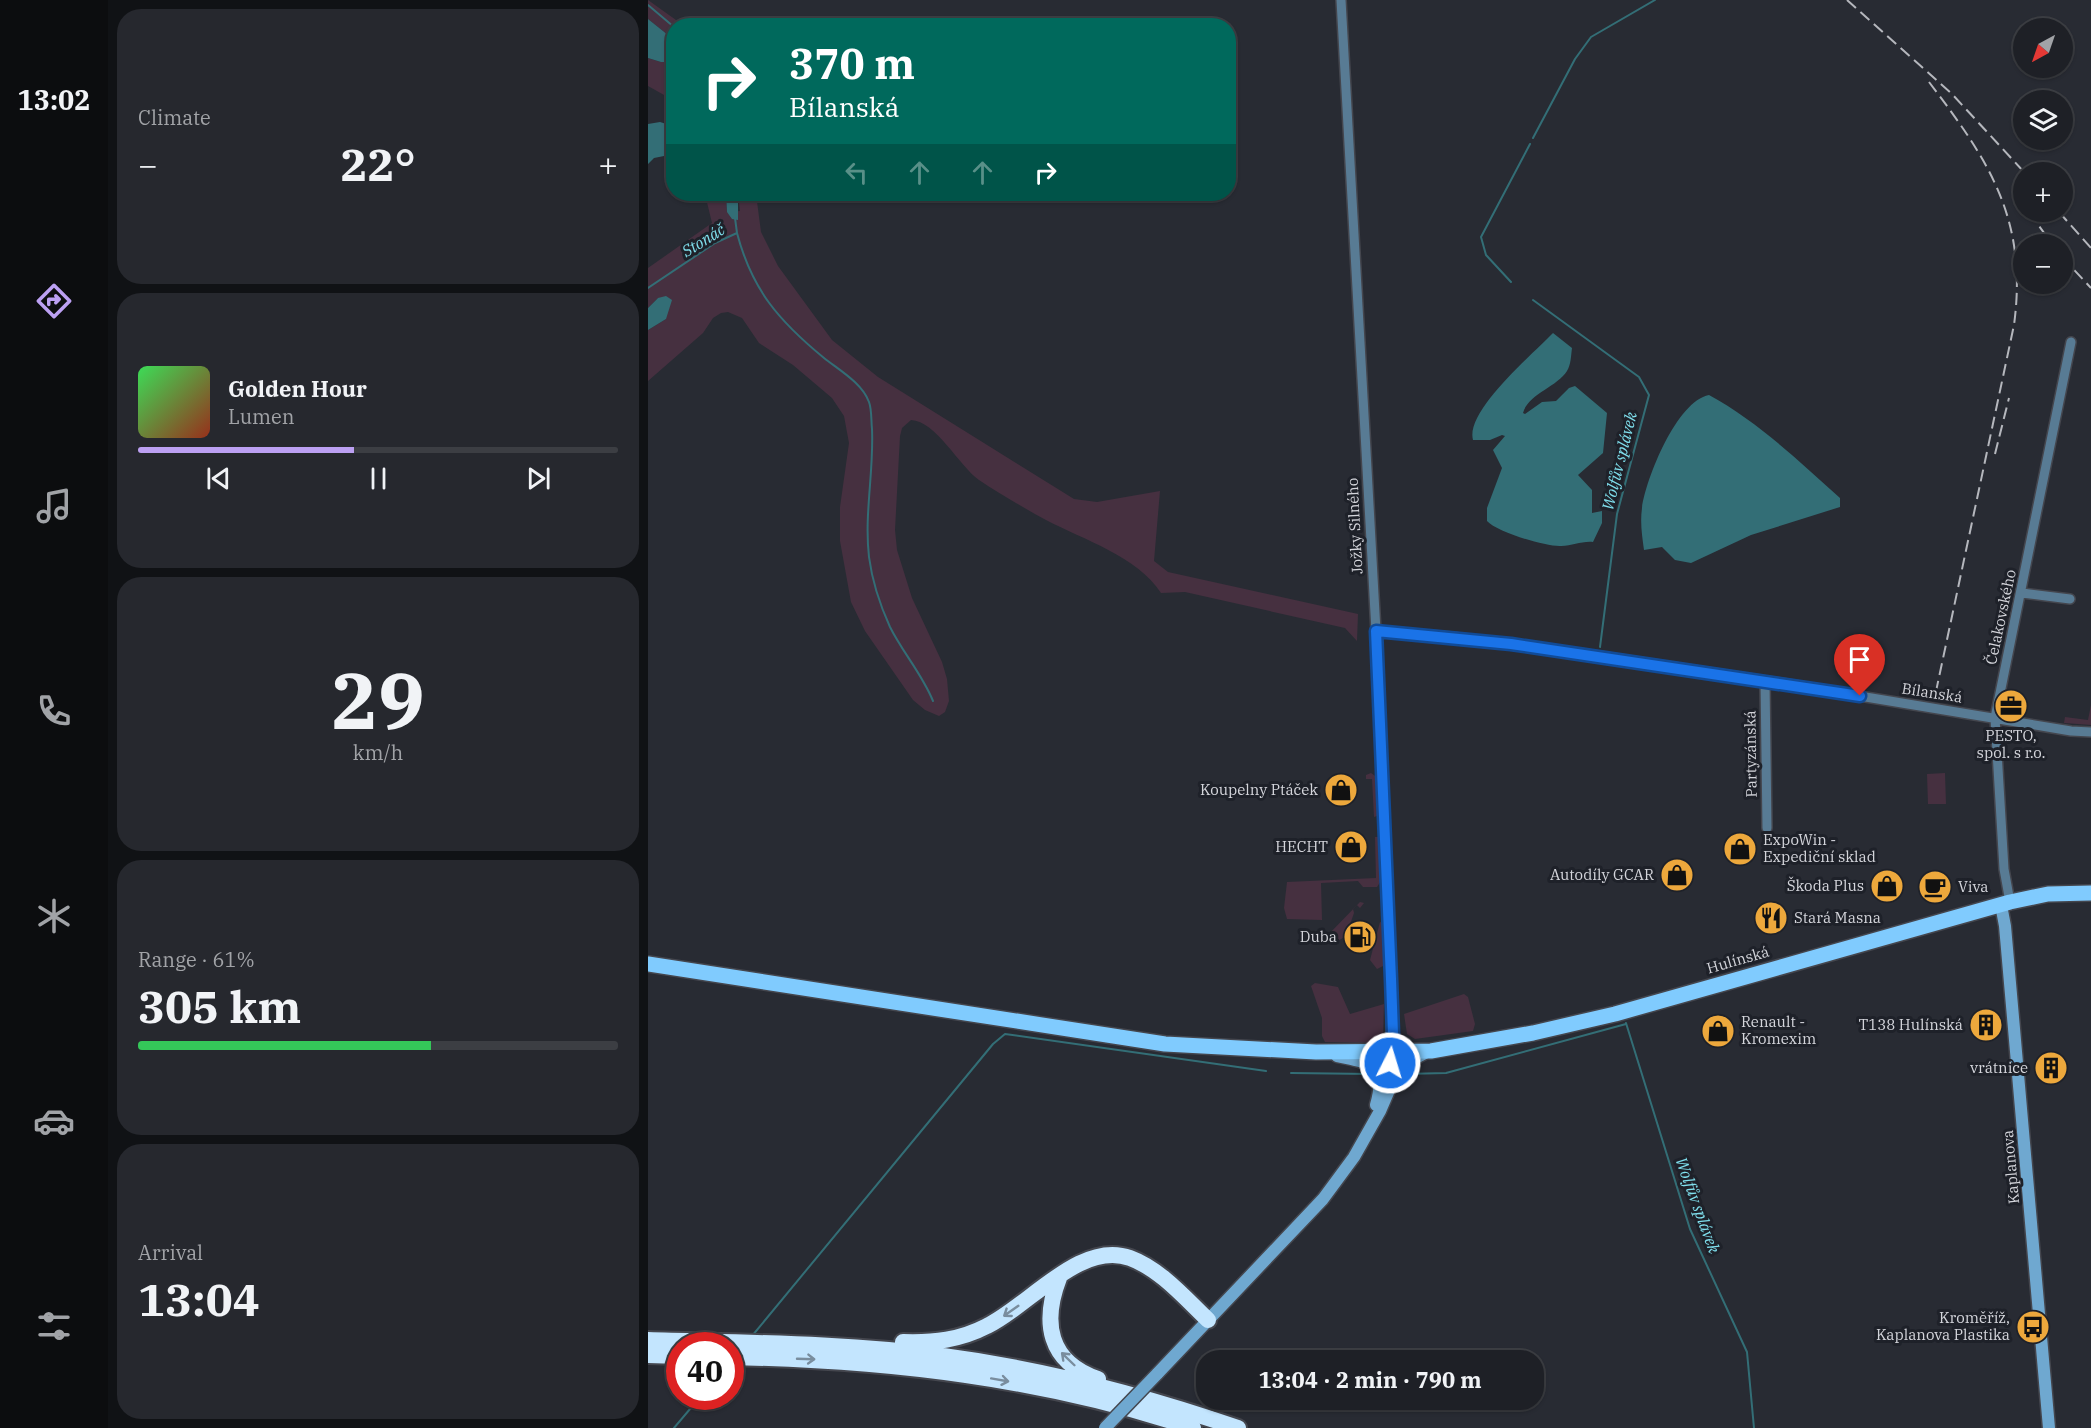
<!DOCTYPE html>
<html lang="en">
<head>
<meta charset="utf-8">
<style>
	:root { --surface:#1e2026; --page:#26282e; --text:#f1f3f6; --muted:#a1a3a7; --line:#3c3e43; --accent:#bca0f2 }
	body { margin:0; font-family:"IBM Plex Serif",serif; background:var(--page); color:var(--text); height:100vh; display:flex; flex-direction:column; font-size:22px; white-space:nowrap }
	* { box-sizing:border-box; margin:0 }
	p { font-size:20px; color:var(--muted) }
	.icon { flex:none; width:33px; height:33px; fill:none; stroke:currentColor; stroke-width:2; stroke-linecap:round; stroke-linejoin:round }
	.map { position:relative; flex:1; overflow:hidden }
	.drawer { display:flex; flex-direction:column; gap:9px; padding:9px; background:#101215; width:540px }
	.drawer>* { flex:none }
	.top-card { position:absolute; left:18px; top:18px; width:570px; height:183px; border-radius:24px; box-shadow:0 2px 4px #0004,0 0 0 2px var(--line); background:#00695c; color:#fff; overflow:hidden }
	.needle { width:39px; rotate:220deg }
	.fabs { position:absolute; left:1365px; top:18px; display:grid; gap:12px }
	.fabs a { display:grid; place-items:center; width:60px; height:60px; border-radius:50%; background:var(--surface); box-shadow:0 2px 4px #0004,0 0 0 2px var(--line); font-size:30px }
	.speed { position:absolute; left:18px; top:1332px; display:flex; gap:12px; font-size:30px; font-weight:700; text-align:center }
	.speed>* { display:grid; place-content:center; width:78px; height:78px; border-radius:50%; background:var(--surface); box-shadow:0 2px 4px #0004,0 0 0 2px var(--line); line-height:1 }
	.speed .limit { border:9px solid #d22; background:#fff; color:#111 }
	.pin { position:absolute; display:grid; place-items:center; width:51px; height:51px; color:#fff; margin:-62px -26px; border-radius:50% 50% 50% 0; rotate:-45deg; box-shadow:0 0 6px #0007 }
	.pin .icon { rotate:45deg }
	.me { position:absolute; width:66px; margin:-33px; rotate:5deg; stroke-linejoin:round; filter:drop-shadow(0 0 4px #0008) }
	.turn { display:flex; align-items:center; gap:21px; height:126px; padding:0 24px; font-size:27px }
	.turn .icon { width:78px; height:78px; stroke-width:2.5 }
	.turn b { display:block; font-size:42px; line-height:51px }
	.lanes { display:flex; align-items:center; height:57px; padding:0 24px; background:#0003; justify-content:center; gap:30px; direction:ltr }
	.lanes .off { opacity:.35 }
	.big { font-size:45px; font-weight:700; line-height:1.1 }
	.drawer .tile { flex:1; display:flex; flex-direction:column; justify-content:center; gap:9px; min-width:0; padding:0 21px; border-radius:24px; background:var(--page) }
	.drawer .dial { align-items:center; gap:0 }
	.dial b { font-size:78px; line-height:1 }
	.song { display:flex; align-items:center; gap:18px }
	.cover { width:72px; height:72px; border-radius:9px; background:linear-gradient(135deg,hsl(130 70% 55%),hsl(10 70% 35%)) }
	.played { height:6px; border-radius:3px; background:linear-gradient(90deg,var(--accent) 45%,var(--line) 45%) }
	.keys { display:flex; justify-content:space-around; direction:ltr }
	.heat { display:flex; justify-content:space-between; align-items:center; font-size:33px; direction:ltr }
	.charge { height:9px; border-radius:4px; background:linear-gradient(90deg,#34c759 61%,var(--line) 0) }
	.trip { position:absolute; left:548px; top:1350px; width:348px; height:60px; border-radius:24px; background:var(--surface); box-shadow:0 2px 4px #0004,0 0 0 2px var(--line); font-weight:700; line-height:60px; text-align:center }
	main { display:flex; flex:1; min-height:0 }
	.tab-bar { display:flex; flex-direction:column; width:108px; justify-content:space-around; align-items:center; background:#0c0d0f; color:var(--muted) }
	.tab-bar .icon { width:42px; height:42px }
	.tab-bar .selected { color:var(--accent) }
	.tab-bar b { font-size:27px; color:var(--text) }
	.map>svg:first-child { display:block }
	.green { fill:#463040 }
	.water { fill:#336e76 }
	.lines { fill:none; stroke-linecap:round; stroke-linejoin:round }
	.stream { stroke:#336e76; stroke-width:2 }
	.street-casing { stroke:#44464e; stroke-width:12 }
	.secondary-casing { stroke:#44464e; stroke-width:15 }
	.primary-casing { stroke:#44464e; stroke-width:18 }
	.highway-casing { stroke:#44464e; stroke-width:20 }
	.street { stroke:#587b94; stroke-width:9 }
	.secondary { stroke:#6fa8d0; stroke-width:12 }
	.primary { stroke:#80cbfe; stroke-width:15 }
	.highway { stroke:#c3e5fe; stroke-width:16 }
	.rail { stroke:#b5b7bd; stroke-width:2; stroke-dasharray:12 6; stroke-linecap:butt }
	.secondary-bridge-casing { stroke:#44464e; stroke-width:15; stroke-linecap:butt }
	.secondary-bridge { stroke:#6fa8d0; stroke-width:12 }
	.oneway { stroke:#798d9e }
	.route-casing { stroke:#114b97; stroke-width:15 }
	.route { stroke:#1a73e8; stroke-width:10 }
	.labels { text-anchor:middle; stroke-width:6; stroke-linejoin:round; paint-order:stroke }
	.street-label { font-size:15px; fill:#d4d5db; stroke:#1e2129 }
	.poi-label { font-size:15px; fill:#d4d5db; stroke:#1e2129; text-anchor:end }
	.water-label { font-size:16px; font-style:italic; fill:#80e0ee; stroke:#1e2129 }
</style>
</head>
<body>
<main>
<nav class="tab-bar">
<b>13:02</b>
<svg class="icon selected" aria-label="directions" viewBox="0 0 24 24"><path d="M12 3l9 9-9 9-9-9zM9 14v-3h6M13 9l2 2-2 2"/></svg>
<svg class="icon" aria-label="music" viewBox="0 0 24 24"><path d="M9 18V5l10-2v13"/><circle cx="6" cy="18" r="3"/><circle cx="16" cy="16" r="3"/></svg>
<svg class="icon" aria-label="phone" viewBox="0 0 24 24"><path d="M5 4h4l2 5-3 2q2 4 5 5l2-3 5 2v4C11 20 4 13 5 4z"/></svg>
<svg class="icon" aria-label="climate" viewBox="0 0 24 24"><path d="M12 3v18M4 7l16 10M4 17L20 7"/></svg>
<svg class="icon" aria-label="car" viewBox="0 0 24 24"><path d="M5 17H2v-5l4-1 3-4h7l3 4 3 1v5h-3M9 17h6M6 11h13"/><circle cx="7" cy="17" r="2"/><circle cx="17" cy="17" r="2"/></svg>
<svg class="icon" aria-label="filters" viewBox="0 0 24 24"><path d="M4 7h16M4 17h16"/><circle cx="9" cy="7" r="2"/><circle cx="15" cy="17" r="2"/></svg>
</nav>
<section class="drawer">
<div class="tile"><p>Climate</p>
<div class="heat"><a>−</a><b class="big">22°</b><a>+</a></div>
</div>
<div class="tile">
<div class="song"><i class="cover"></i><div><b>Golden Hour</b><p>Lumen</p></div></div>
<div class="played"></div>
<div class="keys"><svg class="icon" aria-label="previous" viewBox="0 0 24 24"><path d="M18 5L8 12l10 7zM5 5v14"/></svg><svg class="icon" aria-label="pause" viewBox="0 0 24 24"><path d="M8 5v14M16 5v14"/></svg><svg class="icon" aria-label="next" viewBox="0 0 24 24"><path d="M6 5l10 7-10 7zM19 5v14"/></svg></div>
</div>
<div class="tile dial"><b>29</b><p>km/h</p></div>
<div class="tile"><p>Range · 61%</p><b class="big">305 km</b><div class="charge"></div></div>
<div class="tile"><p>Arrival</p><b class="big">13:04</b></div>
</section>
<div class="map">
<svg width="1443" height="1428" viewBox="0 0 1443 1428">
	<rect width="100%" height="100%" fill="#282b33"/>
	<path class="green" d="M0,0L35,25L26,26L25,39L0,19Z
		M0,58L13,62H25V100L0,86Z
		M57,194H78L79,212L92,211L90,194H108L113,232L130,266L184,340L230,377L426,499L449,502L512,491L506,561L520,572L710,614L709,641L697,628L537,592L513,593C489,556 436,540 398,520C376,508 352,494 331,480C311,466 288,421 263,420L254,428L252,436L247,530L249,550L264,598L294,662L299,679L301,701L297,712L291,716L277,710L265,700L217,631L203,602L192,541V507L201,443L196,416L184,398L145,365L111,343L94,318L80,312L73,313L65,318L55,333L0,381V330L18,319L10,298L0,308V268L64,223Z
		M1443,705V725L1416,723L1417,717L1440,720Z
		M723,773L730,778L731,806L729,816L726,817L724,779H718V775Z
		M1297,773L1298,804H1280L1279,774Z
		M727,837H730C733,852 740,872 729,887H715L710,881L673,883L674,920L639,919L636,908L639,882L728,878Z
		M712,902L716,903L712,908L709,905L705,909L706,913L698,936L685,944L679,936Z
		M732,922L737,924L739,964L729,969L722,960Z
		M667,983L690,987L702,1014L736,1004L735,1039L729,1043L677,1042L674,1036V1018L663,986Z
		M816,994L820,997L827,1024L825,1031L767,1039L759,1034L756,1014Z"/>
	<path class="water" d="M0,19L25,39V62H13L0,58Z
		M12,122L25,126V143L19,148L16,156L6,158L0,164V124Z
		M78,194H90V220L84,219L79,212Z
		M18,296L24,300L18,319L0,330V308L10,298Z
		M905,333L924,348C923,355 923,365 919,371C909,387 880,394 875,413L877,414L894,402L908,401L921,388L927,386L959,413L955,453L930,475L944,490V513L954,511V523L945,542C933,541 925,546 913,546C898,547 849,532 839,521V508L854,468L845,450L857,436L854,435L842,440H825C817,411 885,354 905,333Z
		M1061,395C1109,421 1152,462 1192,498V507L1103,535L1043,563L1027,560L1014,547L996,550C994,536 992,522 994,508C998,478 1029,401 1061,395Z"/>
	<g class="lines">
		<path class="stream" d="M0,5L26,27
			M885,138L927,59L943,37L1007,0
			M89,233C104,290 131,321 176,358C191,370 214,383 221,402C224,410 223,421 224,429C226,472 216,514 221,557C224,580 232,605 242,627C255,653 274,674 285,701
			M863,282L838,255L833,237L882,144
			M0,288L67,243L89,233L87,218
			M885,300L991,377L1001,395L969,514L952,647
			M978,1023L1042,1229L1099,1352L1106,1428
			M643,1073L723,1074
			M756,1074L798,1073L978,1024
			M104,1336L345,1044L357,1034L618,1071
			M26,1428L53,1396"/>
		<defs>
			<path id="street" d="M693,0L728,631L743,979V1052
				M1374,593L1422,599
				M728,631L803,637L923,652L1139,684L1423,731L1443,732
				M1117,681L1119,828
				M1362,902L1356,869L1347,718L1423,342"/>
			<path id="secondary" d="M1353,905L1357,926L1401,1428
				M689,1056C724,1063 739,1066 728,1105
				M738,1082L743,1052
				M509,1374L675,1199L706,1157L732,1111L751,1067L777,1053"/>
			<path id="primary" d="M0,964L517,1044L668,1052L783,1051L885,1033L967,1014L1362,902L1400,894L1443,893"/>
			<path id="highway" d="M411,1278C394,1322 400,1362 450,1379
				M0,1340C98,1343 197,1343 295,1356C395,1369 494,1395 590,1428
				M255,1342C286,1343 312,1340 339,1326C381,1306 432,1240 482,1258C512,1269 537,1298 560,1320
				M0,1355L32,1356
				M82,1357C240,1360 395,1378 545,1428"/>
		</defs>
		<use href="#street" class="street-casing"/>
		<use href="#secondary" class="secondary-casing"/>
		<use href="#primary" class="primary-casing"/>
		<use href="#highway" class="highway-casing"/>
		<use href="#street" class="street"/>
		<use href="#secondary" class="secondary"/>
		<use href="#primary" class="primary"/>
		<use href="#highway" class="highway"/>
		<path class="rail" d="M1199,0L1304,94L1376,172
			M1281,82C1342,162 1380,220 1366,325L1287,696
			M1369,193L1376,203
			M1381,212L1404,244
			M1411,212L1443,248
			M1414,257L1443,288
			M1347,454L1361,398"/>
		<defs>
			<path id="secondary-bridge" d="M457,1428L509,1374"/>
		</defs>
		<use href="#secondary-bridge" class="secondary-bridge-casing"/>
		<use href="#secondary-bridge" class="secondary-bridge"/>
	</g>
	<defs><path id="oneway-shaft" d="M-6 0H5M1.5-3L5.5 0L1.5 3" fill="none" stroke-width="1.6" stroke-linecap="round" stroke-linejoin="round" transform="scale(1.5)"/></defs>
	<g class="oneway">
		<use href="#oneway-shaft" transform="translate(363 1311) rotate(145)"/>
		<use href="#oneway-shaft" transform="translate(158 1359) rotate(2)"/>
		<use href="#oneway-shaft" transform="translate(420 1359) rotate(-136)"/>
		<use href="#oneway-shaft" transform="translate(352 1380) rotate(10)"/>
	</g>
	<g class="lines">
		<defs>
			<path id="route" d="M742,1063L745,1034L743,979L728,631L863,644L1212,696"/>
		</defs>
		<use href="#route" class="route-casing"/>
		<use href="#route" class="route"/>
	</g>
	<defs>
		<symbol id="office-disc" viewBox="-11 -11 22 22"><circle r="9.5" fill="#eda83c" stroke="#1e2129"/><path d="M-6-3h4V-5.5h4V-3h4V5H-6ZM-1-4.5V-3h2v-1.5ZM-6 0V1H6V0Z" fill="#111"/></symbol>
		<symbol id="shop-disc" viewBox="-11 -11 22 22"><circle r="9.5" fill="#eda83c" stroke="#1e2129"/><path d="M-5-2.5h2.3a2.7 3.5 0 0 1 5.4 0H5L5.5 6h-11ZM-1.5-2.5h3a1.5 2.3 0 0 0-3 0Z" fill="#111"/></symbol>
		<symbol id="cafe-disc" viewBox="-11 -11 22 22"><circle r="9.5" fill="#eda83c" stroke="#1e2129"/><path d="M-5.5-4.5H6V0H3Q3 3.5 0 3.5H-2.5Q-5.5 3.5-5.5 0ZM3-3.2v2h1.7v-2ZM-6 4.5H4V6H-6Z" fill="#111"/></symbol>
		<symbol id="restaurant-disc" viewBox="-11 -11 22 22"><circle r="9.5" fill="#eda83c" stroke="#1e2129"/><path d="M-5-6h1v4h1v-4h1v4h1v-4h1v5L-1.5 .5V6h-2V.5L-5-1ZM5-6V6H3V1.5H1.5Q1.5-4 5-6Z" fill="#111"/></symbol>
		<symbol id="fuel-disc" viewBox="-11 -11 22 22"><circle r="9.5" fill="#eda83c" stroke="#1e2129"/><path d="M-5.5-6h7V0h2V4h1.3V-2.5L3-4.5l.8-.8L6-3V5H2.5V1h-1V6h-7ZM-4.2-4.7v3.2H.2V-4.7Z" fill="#111"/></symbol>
		<symbol id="building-disc" viewBox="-11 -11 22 22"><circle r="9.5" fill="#eda83c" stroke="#1e2129"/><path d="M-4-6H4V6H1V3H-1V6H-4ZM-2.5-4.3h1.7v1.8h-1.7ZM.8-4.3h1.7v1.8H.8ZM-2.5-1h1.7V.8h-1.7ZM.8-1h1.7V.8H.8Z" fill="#111"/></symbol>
		<symbol id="bus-disc" viewBox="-11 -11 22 22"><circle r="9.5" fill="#eda83c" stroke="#1e2129"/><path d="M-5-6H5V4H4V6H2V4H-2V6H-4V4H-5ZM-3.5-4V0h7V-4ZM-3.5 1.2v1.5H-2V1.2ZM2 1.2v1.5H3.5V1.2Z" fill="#111"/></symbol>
	</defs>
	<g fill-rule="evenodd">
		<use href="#office-disc" x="1344" y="687" width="38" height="38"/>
		<use href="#shop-disc" x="674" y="771" width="38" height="38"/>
		<use href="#shop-disc" x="684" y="828" width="38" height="38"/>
		<use href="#shop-disc" x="1073" y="830" width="38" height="38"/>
		<use href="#shop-disc" x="1010" y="856" width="38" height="38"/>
		<use href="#shop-disc" x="1220" y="867" width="38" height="38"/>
		<use href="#cafe-disc" x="1268" y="868" width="38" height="38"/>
		<use href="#restaurant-disc" x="1104" y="899" width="38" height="38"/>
		<use href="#fuel-disc" x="693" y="918" width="38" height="38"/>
		<use href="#building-disc" x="1319" y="1006" width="38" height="38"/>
		<use href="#shop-disc" x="1051" y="1012" width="38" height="38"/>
		<use href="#building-disc" x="1384" y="1049" width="38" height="38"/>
		<use href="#bus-disc" x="1366" y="1308" width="38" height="38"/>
	</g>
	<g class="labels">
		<g class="street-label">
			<text transform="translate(707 526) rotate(-93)" y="5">Jožky Silného</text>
			<text transform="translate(1353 617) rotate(-78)" y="5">Čelakovského</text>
			<text transform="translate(1284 693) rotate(9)" y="5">Bílanská</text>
			<text transform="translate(1103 754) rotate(-91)" y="5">Partyzánská</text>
			<text transform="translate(1090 960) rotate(-16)" y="5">Hulínská</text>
			<text transform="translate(1363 1167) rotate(-95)" y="5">Kaplanova</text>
		</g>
		<g class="poi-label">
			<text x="1363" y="741" text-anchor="middle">PESTO,<tspan x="1363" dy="17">spol. s r.o.</tspan></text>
			<text x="670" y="795">Koupelny Ptáček</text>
			<text x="1115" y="845" text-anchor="start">ExpoWin -<tspan x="1115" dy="17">Expediční sklad</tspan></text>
			<text x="680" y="852">HECHT</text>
			<text x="1006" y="880">Autodíly GCAR</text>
			<text x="1216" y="891">Škoda Plus</text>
			<text x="1310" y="892" text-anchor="start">Viva</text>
			<text x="1146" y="923" text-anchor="start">Stará Masna</text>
			<text x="689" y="942">Duba</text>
			<text x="1093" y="1027" text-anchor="start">Renault -<tspan x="1093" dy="17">Kromexim</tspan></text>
			<text x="1315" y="1030">T138 Hulínská</text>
			<text x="1380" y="1073">vrátnice</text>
			<text x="1362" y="1323">Kroměříž,<tspan x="1362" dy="17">Kaplanova Plastika</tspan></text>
		</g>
		<g class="water-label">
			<text transform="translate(55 240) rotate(-32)" y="6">Stonáč</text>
			<text transform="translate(971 461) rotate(-76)" y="6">Wolfův splávek</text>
			<text transform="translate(1050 1205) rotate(70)" y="6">Wolfův splávek</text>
		</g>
	</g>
</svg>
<div class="fabs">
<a><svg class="needle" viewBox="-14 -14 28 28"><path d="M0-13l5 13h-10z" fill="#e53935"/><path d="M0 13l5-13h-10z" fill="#a1a3a7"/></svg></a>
<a><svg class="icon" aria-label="layers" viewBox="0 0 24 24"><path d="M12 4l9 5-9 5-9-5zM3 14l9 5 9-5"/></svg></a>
<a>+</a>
<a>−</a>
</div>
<div class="speed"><div class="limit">40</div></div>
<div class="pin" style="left:1212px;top:696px;background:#d93025"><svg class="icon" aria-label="arrive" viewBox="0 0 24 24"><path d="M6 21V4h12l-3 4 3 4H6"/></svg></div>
<svg class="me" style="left:742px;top:1063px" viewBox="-20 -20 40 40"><circle r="17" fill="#1a73e8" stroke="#fff" stroke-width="3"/><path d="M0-11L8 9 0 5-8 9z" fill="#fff"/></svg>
<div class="trip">13:04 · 2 min · 790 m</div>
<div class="top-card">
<div class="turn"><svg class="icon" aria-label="right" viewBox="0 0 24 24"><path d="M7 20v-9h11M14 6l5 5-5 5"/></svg><div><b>370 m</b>Bílanská</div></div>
<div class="lanes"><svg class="icon off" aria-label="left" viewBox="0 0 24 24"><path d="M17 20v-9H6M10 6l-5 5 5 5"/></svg><svg class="icon off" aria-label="ahead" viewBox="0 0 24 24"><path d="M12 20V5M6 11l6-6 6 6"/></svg><svg class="icon off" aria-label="ahead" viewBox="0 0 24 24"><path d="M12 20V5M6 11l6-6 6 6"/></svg><svg class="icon" aria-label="right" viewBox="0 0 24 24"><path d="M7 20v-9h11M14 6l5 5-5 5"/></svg></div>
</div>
</div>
</main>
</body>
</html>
